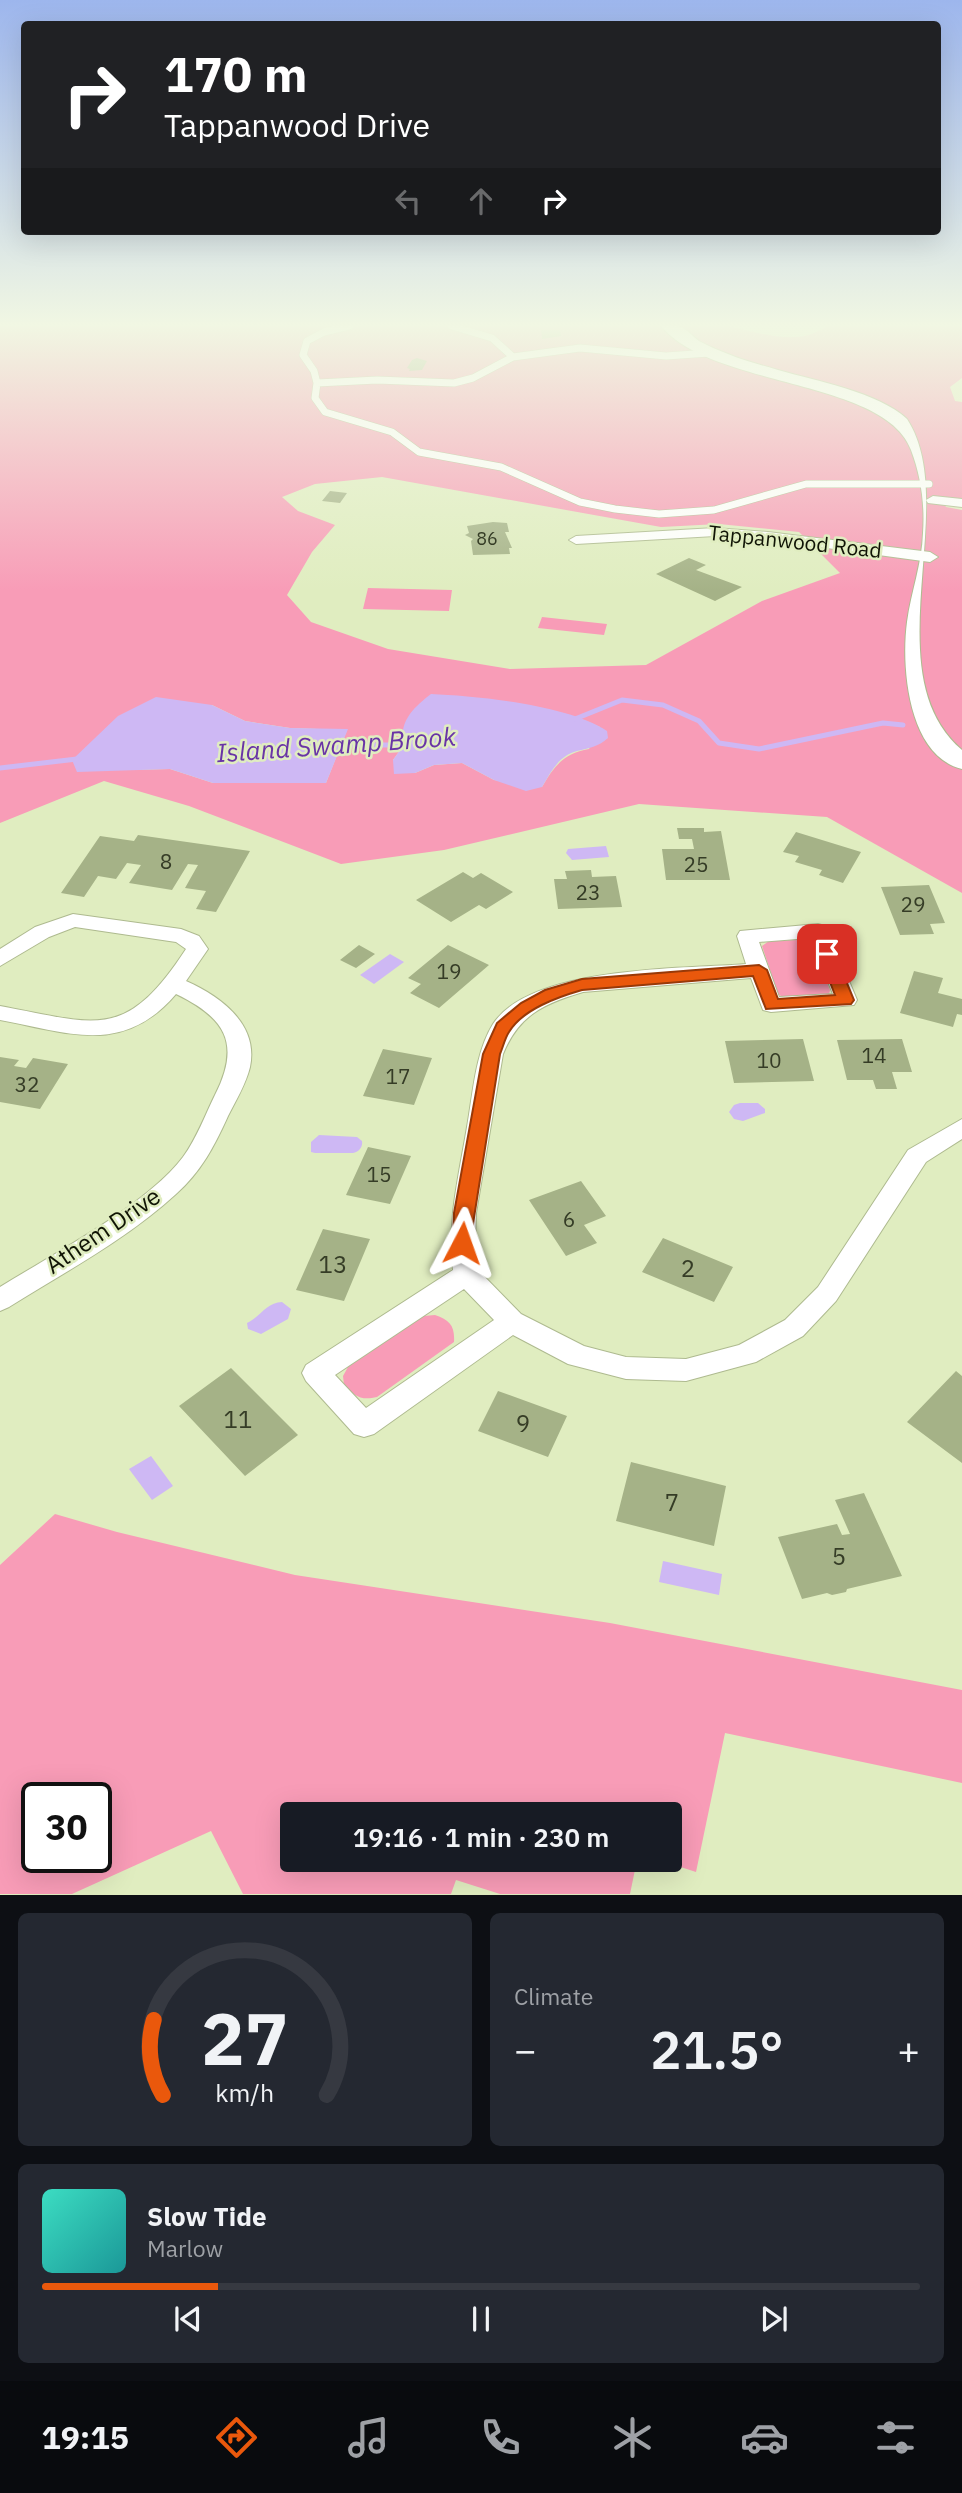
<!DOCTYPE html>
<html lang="en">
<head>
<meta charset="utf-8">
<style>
	:root { --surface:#171b24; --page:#242831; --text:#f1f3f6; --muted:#9ea1a6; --line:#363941; --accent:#ea580c }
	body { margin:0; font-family:"IBM Plex Sans",sans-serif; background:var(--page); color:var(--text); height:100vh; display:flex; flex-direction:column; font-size:26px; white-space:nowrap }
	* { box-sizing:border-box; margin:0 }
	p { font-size:23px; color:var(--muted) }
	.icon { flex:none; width:38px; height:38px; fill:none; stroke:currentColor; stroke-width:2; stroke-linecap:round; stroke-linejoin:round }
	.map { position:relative; height:1895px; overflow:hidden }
	.drawer { display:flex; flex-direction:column; gap:18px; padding:18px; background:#0d0f14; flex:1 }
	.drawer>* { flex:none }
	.guide { position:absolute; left:21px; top:21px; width:920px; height:214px; border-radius:7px; box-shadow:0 7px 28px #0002; background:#202124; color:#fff; overflow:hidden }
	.speed { position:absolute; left:21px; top:1782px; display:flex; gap:14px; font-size:35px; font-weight:700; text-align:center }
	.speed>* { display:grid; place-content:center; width:91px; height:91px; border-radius:50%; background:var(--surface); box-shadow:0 7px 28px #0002; line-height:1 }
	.speed .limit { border:4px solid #111; border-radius:10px; background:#fff; color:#111 }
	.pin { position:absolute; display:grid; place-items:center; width:60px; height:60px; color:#fff; margin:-30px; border-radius:14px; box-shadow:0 4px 10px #0006 }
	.me { position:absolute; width:77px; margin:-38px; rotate:4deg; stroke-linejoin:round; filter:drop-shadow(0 0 5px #0008) }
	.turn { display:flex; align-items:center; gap:24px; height:147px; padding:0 28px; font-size:32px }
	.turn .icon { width:91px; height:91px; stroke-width:2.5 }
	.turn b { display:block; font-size:49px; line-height:60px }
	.lanes { display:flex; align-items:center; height:66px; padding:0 28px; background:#0003; justify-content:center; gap:35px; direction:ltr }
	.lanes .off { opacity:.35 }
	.big { font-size:52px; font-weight:600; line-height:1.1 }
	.drawer .widget { flex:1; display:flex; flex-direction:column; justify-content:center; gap:10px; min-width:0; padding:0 24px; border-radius:10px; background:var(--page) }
	.drawer .dial { align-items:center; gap:0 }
	.dial svg { height:182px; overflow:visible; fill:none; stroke:var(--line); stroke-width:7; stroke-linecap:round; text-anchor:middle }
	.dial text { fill:var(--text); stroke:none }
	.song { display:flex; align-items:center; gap:21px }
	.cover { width:84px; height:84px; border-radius:10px; background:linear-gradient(135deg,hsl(170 70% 55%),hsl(180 70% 35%)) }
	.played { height:7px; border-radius:4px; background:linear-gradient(90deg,var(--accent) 20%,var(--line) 20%) }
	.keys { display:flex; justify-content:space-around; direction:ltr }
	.heat { display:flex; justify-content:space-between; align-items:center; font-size:38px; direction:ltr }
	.drawer .tiles { flex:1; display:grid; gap:18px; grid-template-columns:1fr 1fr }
	.widget:last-child { grid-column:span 2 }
	.trip { position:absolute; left:280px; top:1802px; width:402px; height:70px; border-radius:7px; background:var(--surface); box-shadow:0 7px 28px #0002; font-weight:600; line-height:70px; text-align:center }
	.tabs { display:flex; height:112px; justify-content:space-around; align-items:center; background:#090b0e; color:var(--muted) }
	.tabs .icon { width:49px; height:49px }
	.tabs .on { color:var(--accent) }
	.tabs b { font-size:32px; color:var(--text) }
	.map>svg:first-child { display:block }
	.green { fill:#f89cb7; fill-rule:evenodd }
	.water { fill:#ceb8f4 }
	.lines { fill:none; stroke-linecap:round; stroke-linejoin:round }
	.stream { stroke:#ceb8f4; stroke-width:5 }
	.building { fill:#a5b287 }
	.service-casing { stroke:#aeba8f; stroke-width:8 }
	.minor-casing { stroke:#aeba8f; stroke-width:2 }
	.tertiary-casing { stroke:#aeba8f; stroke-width:2 }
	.service { stroke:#fff; stroke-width:7 }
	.minor { fill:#fff; fill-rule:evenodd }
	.tertiary { fill:#fff; fill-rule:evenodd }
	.route { fill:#ea580c; stroke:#983908; stroke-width:2 }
	.labels { text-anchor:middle; stroke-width:5; stroke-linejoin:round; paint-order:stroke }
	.far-number-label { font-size:18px; fill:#353c26 }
	.far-street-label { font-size:21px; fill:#101405; stroke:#e0edc0 }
	.number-label { font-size:21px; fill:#353c26 }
	.street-label { font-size:24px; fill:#101405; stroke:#e0edc0 }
	.near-number-label { font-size:24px; fill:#353c26 }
	.water-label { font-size:26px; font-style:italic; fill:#6934a6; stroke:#e0edc0 }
</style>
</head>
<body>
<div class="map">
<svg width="962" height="1895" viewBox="0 0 962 1895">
	<rect width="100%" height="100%" fill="#e0edc0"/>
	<path class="green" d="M0,326H727C759,332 798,348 826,326H962V378L950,387L955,401L962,402V499L939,496L946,507L962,510V893L827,817L639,804L444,850L341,864L189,806L104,781L0,823ZM382,477L661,527L719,524L799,532L840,573L762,601L646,665L510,669L388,649L311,622L287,595L312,552L335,525L298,511L282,497L315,484ZM500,702C534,706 569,712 600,727L589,749C564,753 554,766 542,787L494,780L462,763L434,765L415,773L393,760L403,746ZM212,705L245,721L290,728L347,730L326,783H213L170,769L131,770Z
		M368,588L452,590L449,611L363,609Z
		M542,617L607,624L604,635L538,628Z
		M797,940C818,941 823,973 830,990L829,995L784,998L778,994L762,946L769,941Z
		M435,1315C450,1320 455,1326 454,1342L377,1397C361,1401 354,1396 344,1385L343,1376L348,1367L424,1316Z
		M55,1514L117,1532L295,1575L610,1623L962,1690V1783L725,1733L696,1872L659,1860H670V1815H292V1860H637L630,1894H500L456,1880L451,1894H243L211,1831L72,1894H0V1565ZM37,1797H96V1857H37Z"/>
	<path class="water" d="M431,694C478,696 569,705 607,731L608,738C598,747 589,748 577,751C558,756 551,772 542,787L526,791L494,780L462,763L434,765L415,773L394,774L393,760L403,746C399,721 413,708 431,694Z
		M156,697L212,705L245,721L290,728L348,729L326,783H213L170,769L77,772L72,760L118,716Z
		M606,846L609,857L572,860L566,853L568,849Z
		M390,954L404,962L374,984L360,975Z
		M740,1103H758L765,1109V1113L743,1121L734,1119L729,1112L734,1105Z
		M319,1135L357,1137L362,1141C363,1147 359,1152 353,1153H315L311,1152V1142Z
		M282,1302L291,1309L288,1319L261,1334L248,1329L247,1323C260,1317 267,1302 282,1302Z
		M151,1456L173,1486L152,1500L129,1469Z
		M663,1561L722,1574L719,1595L659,1582Z"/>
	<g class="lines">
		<path class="stream" d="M575,719L622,700L663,705L699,721L719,743L759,749L883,723L903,725
			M336,745H409
			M0,768L77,759"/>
	</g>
	<path class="building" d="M541,330H560L561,336L542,339Z
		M417,358L427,361L422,370L409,371L410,369L407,368L412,360Z
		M330,491L347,493L340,503L322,501Z
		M493,522L507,523L509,532H505L512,548H509L510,554L473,555L471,541L473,539L465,535L469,533L467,526Z
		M689,558L706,565L696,570L742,587L715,601L656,574Z
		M677,828H704V832L721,831L730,880H666L662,849H694L692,839H679Z
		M796,832L861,852L843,883L819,875L822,870L795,862L799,856L783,852Z
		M138,835L250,851L216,912L196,909L206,891L185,888L198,865L188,864L172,890L129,883L141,865L127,863L116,879L98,876L84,897L61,893L100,836L134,841Z
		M591,870L592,877L616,876L622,907L558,909L554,879H567L565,871Z
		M463,872L473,878L481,873L513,892L486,909L479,905L451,922L416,900Z
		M929,885L945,923L930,924L934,934L900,935L881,887Z
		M359,945L375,954L356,968L340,960Z
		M448,945L489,965L439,1008L410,993L421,984L408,978Z
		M914,971L943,978L938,993L962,999V1015L957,1014L953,1027L900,1013Z
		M803,1039L814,1081L734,1083L725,1041Z
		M902,1039L912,1072H892L897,1089H876L873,1080H847L837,1040Z
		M383,1049L432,1058L414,1105L363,1096Z
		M0,1057L19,1060L14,1066L26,1068L33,1058L68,1064L40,1109L0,1102Z
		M368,1147L411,1156L390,1204L346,1195Z
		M581,1181L606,1216L584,1225L597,1243L566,1256L529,1200Z
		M323,1229L370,1239L344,1301L296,1290Z
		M663,1238L733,1267L714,1302L642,1272Z
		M231,1368L298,1435L245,1476L179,1406Z
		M956,1371L962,1376V1463L907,1422Z
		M498,1391L567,1416L548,1457L478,1431Z
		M631,1462L726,1486L714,1546L616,1521Z
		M864,1493L902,1576L847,1589L846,1592L832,1595L827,1593L802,1599L778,1537L837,1524L842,1535L850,1534L835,1500Z"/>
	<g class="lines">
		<defs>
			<path id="service" d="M349,326L324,332L307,341L303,355L314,371L317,383L377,380L454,383L473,378L513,357L580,348L666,356L709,353
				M452,326L492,338L513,357
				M317,383L315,398L325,412L392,432L419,452L501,467L580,502L615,509L659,514L714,510L806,484H929"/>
			<path id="minor" d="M933,496L962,499V507L928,503L926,500Z
				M715,528L768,532L930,552L938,557L930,562L768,540L715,536L576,544L569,540L576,536Z
				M73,914L181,929L199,936L208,949L186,981C220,996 259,1024 250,1067C246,1084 236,1100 228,1116C215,1145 201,1172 176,1194C127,1239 65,1272 9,1307L0,1311V1287C53,1254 147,1205 183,1157C197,1138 205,1115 215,1095C241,1044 226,1018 176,994C123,1056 70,1033 0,1020V1006C98,1024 125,1042 186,949L176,942L75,927L49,937L0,966V949L35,927Z
				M818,924L825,926L828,931L857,1000L854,1005L771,1012L763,1010L751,978L583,992C543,1004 519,1015 503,1054L476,1213L475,1243L478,1270L521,1314L584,1346L626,1357L686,1359L739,1345L785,1320L818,1287L908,1150L962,1119V1139L926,1162L836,1301L803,1336L756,1362L686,1381L626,1379L568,1364L513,1335L374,1434L364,1437L354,1434L306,1381L302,1373L306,1365L453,1270C447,1221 459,1175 467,1127C473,1094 475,1053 493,1024C531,966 682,969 746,964L737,936L740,931ZM810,938L833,994L779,997L759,942ZM464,1289L494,1320L366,1408L335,1375Z"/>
			<path id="tertiary" d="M661,326C666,326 672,325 677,326C685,327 692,336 699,341C708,346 718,350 728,354C744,361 762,365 778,370C816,381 878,392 907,419C962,503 872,674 962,750V769C908,756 901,667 907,622C911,592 922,564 923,533C925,505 921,476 911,450C885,379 712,388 661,326Z"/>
		</defs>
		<use href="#service" class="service-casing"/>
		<use href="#minor" class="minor-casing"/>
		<use href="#tertiary" class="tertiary-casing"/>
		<use href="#service" class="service"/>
		<use href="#minor" class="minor"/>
		<use href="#tertiary" class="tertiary"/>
	</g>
	<linearGradient id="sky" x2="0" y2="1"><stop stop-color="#9db6ed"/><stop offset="0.55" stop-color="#f1f7e3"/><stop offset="1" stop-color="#f1f7e3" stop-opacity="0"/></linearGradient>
	<rect width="962" height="591" fill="url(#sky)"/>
	<path class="route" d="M827,949L835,954L854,1000L851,1004L766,1009L753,976L582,990C558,997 523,1009 509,1032C505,1038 503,1047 500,1054L469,1249L462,1251L455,1249L453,1243L454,1213L483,1054L497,1023L521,1003L545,990L582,979L759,965L767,970L778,999L835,995L819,954Z"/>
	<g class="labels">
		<g class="far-number-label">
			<text x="487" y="545">86</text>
		</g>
		<g class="far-street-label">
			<text transform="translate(795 542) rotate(6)" y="7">Tappanwood Road</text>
		</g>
		<g class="number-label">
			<text x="166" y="869">8</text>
			<text x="696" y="872">25</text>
			<text x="588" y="900">23</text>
			<text x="913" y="912">29</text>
			<text x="449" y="979">19</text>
			<text x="874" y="1063">14</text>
			<text x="769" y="1068">10</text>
			<text x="398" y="1084">17</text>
			<text x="27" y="1092">32</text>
			<text x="379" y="1182">15</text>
			<text x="569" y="1227">6</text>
		</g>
		<g class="street-label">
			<text transform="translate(103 1231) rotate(-34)" y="8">Athem Drive</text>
		</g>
		<g class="near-number-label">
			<text x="333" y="1273">13</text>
			<text x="688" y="1277">2</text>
			<text x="238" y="1428">11</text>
			<text x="523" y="1432">9</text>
			<text x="672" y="1511">7</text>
			<text x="839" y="1565">5</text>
		</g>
		<g class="water-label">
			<text transform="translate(336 745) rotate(-4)" y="9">Island Swamp Brook</text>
		</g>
	</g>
</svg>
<div class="speed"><div class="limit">30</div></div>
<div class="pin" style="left:827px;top:954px;background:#d93025"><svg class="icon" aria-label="arrive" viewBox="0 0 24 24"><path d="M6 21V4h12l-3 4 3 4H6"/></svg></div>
<svg class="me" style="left:462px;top:1243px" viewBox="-20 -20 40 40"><path d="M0-17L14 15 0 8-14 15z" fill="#ea580c" stroke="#fff" stroke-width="4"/></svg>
<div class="trip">19:16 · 1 min · 230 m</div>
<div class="guide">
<div class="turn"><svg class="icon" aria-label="right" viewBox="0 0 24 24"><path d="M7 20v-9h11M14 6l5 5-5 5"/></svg><div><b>170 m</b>Tappanwood Drive</div></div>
<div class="lanes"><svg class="icon off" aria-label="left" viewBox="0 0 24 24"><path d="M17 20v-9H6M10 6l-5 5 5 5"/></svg><svg class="icon off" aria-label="ahead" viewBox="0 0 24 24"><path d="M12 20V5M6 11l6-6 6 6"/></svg><svg class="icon" aria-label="right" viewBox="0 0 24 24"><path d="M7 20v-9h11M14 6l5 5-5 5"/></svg></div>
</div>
</div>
<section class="drawer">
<div class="tiles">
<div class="widget dial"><svg viewBox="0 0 100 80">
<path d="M14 69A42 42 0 1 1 86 69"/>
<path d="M14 69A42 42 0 0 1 10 36" stroke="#ea580c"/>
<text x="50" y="56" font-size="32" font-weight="700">27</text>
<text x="50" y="72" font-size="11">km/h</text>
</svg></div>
<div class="widget"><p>Climate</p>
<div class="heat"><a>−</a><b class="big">21.5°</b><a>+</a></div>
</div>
<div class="widget">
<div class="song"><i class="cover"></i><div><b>Slow Tide</b><p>Marlow</p></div></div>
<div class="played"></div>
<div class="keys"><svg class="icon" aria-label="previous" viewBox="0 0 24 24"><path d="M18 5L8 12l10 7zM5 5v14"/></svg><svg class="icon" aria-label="pause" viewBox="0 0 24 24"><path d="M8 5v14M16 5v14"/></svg><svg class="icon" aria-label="next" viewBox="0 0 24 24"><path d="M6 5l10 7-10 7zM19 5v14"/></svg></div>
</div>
</div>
</section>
<nav class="tabs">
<b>19:15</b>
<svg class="icon on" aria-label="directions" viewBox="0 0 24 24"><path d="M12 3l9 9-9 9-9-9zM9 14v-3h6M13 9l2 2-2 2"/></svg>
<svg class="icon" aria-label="music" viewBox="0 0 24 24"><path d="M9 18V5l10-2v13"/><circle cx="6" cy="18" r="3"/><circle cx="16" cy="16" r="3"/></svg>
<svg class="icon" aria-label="phone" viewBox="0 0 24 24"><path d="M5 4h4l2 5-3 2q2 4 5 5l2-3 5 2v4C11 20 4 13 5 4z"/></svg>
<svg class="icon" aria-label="climate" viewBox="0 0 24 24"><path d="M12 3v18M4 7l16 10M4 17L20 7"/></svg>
<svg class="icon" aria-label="car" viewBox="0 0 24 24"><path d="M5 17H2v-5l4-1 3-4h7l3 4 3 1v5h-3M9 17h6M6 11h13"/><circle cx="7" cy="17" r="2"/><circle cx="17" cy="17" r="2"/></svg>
<svg class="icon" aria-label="filters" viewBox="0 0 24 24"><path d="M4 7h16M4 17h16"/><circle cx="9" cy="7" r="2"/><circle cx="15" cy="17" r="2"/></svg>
</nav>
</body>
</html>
